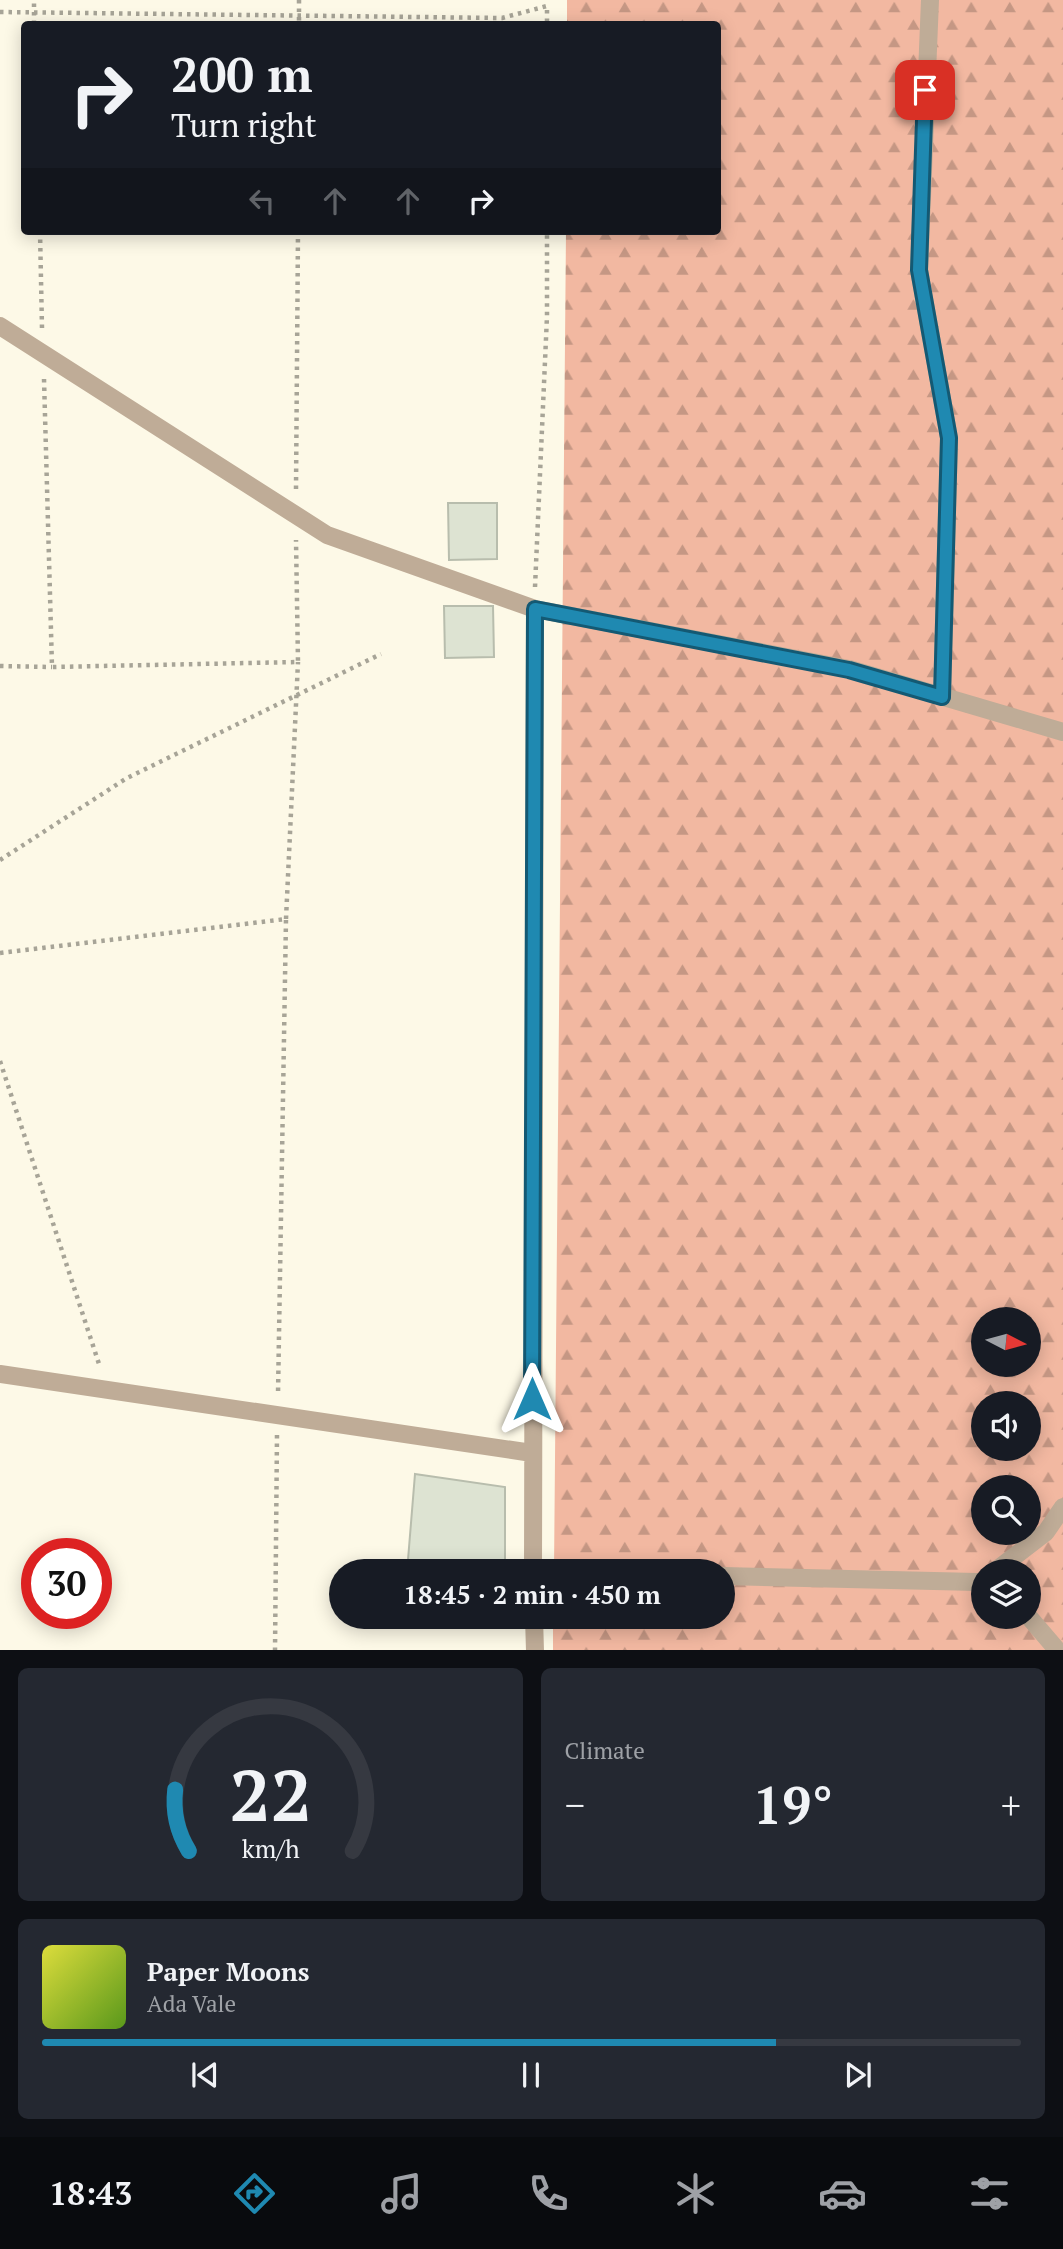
<!DOCTYPE html>
<html lang="en">
<head>
<meta charset="utf-8">
<style>
	:root { --surface:#171b24; --page:#242831; --text:#f1f3f6; --muted:#9ea1a6; --line:#363941; --accent:#1f89b1 }
	body { margin:0; font-family:"PT Serif",serif; background:var(--page); color:var(--text); height:100vh; display:flex; flex-direction:column; font-size:26px; white-space:nowrap }
	* { box-sizing:border-box; margin:0 }
	p { font-size:23px; color:var(--muted) }
	.icon { flex:none; width:38px; height:38px; fill:none; stroke:currentColor; stroke-width:2; stroke-linecap:round; stroke-linejoin:round }
	.map { position:relative; height:1650px; overflow:hidden }
	.details { display:flex; flex-direction:column; gap:18px; padding:18px; background:#0d0f14; flex:1 }
	.details>* { flex:none }
	.top-card { position:absolute; left:21px; top:21px; width:700px; height:214px; border-radius:7px; box-shadow:0 4px 18px #0003; background:#171b24; color:var(--text); overflow:hidden }
	.needle { width:46px; rotate:96deg }
	.tools { position:absolute; left:971px; top:1307px; display:grid; gap:14px }
	.tools a { display:grid; place-items:center; width:70px; height:70px; border-radius:50%; background:var(--surface); box-shadow:0 4px 18px #0003; font-size:35px }
	.speed { position:absolute; left:21px; top:1538px; display:flex; gap:14px; font-size:35px; font-weight:700; text-align:center }
	.speed>* { display:grid; place-content:center; width:91px; height:91px; border-radius:50%; background:var(--surface); box-shadow:0 4px 18px #0003; line-height:1 }
	.speed .limit { border:10px solid #d22; background:#fff; color:#111 }
	.pin { position:absolute; display:grid; place-items:center; width:60px; height:60px; color:#fff; margin:-30px; border-radius:14px; box-shadow:0 4px 10px #0006 }
	.me { position:absolute; width:77px; margin:-38px; rotate:0deg; stroke-linejoin:round; filter:drop-shadow(0 0 5px #0008) }
	.turn { display:flex; align-items:center; gap:24px; height:147px; padding:0 35px; font-size:32px }
	.turn .icon { width:91px; height:91px; stroke-width:2.5 }
	.turn b { display:block; font-size:49px; line-height:60px }
	.lanes { display:flex; align-items:center; height:66px; padding:0 35px; background:#0003; justify-content:center; gap:35px; direction:ltr }
	.lanes .off { opacity:.35 }
	.big { font-size:52px; font-weight:800; line-height:1.1 }
	.details .card { flex:1; display:flex; flex-direction:column; justify-content:center; gap:10px; min-width:0; padding:0 24px; border-radius:10px; background:var(--page) }
	.details .dial { align-items:center; gap:0 }
	.dial svg { height:182px; overflow:visible; fill:none; stroke:var(--line); stroke-width:7; stroke-linecap:round; text-anchor:middle }
	.dial text { fill:var(--text); stroke:none }
	.song { display:flex; align-items:center; gap:21px }
	.cover { width:84px; height:84px; border-radius:10px; background:linear-gradient(135deg,hsl(60 70% 55%),hsl(90 70% 35%)) }
	.played { height:7px; border-radius:4px; background:linear-gradient(90deg,var(--accent) 75%,var(--line) 75%) }
	.keys { display:flex; justify-content:space-around; direction:ltr }
	.heat { display:flex; justify-content:space-between; align-items:center; font-size:38px; direction:ltr }
	.details .tiles { flex:1; display:grid; gap:18px; grid-template-columns:1fr 1fr }
	.card:last-child { grid-column:span 2 }
	.trip { position:absolute; left:329px; top:1559px; width:406px; height:70px; border-radius:35px; background:var(--surface); box-shadow:0 4px 18px #0003; font-weight:800; line-height:70px; text-align:center }
	.tab-bar { display:flex; height:112px; justify-content:space-around; align-items:center; background:#090b0e; color:var(--muted) }
	.tab-bar .icon { width:49px; height:49px }
	.tab-bar .active { color:var(--accent) }
	.tab-bar b { font-size:32px; color:var(--text) }
	.map>svg:first-child { display:block }
	.forest { fill:url(#forest-firs); fill-rule:evenodd }
	.building { fill:#dde3d2; stroke:#b8bdad; stroke-width:2 }
	.lines { fill:none; stroke-linecap:round; stroke-linejoin:round }
	.path { stroke:#a7a497; stroke-width:4.5; stroke-dasharray:3.5 5; stroke-linecap:butt }
	.street { stroke:#bfac97; stroke-width:18 }
	.route-casing { stroke:#145973; stroke-width:18 }
	.route { stroke:#1f89b1; stroke-width:12 }
</style>
</head>
<body>
<div class="map">
<svg width="1063" height="1651" viewBox="0 0 1063 1651">
	<defs>
		<pattern id="forest-firs" width="22" height="20" patternUnits="userSpaceOnUse" patternTransform="scale(1.75)"><rect width="22" height="20" fill="#f2b8a1"/><path d="M5 1l3.5 6h-7zM16 11l3.5 6h-7z" fill="#c59784"/></pattern>
	</defs>
	<rect width="100%" height="100%" fill="#fdf9e7"/>
	<path class="forest" d="M567,0H1063V1650H553V1617H723V1572L554,1571L566,231H718V24H567ZM984,1320H1029V1365H984ZM984,1404H1029V1449H984ZM984,1488H1029V1533H984ZM984,1572H1029V1617H984Z"/>
	<path class="building" d="M448,503H497V559L449,560Z
		M444,606H493L494,657L445,658Z
		M415,1474L505,1487V1572H407Z"/>
	<g class="lines">
		<path class="path" d="M299,0V24
			M0,12L502,18L547,6V24
			M34,24V0
			M40,231L42,328
			M44,379L52,667L298,662L296,540
			M296,489L298,231
			M535,587L547,316V231
			M0,666L52,667
			M0,860L127,778L381,654
			M286,919L298,662
			M0,953L286,919L278,1394
			M0,1061L100,1367
			M275,1651L277,1434"/>
		<path class="street" d="M930,0L919,270L949,438L942,697
			M0,326L327,535L535,609
			M0,1374L532,1453
			M533,1571L564,1572
			M533,1572L535,609L849,669L1063,732
			M994,1572L1046,1532L1063,1507
			M723,1576L977,1582L984,1586
			M534,1617L535,1651
			M1029,1617L1058,1651"/>
	</g>
	<g class="lines">
		<defs>
			<path id="route" d="M532,1399L535,609L849,670L942,697L949,438L919,270L925,90"/>
		</defs>
		<use href="#route" class="route-casing"/>
		<use href="#route" class="route"/>
	</g>
</svg>
<div class="tools">
<a><svg class="needle" viewBox="-14 -14 28 28"><path d="M0-13l5 13h-10z" fill="#e53935"/><path d="M0 13l5-13h-10z" fill="#9ea1a6"/></svg></a>
<a><svg class="icon" aria-label="sound" viewBox="0 0 24 24"><path d="M4 9h4l5-4v14l-5-4H4zM17 9q2 3 0 6"/></svg></a>
<a><svg class="icon" aria-label="search" viewBox="0 0 24 24"><circle cx="10" cy="10" r="6"/><path d="M15 15l6 6"/></svg></a>
<a><svg class="icon" aria-label="layers" viewBox="0 0 24 24"><path d="M12 4l9 5-9 5-9-5zM3 14l9 5 9-5"/></svg></a>
</div>
<div class="speed"><div class="limit">30</div></div>
<div class="pin" style="left:925px;top:90px;background:#d93025"><svg class="icon" aria-label="arrive" viewBox="0 0 24 24"><path d="M6 21V4h12l-3 4 3 4H6"/></svg></div>
<svg class="me" style="left:532px;top:1399px" viewBox="-20 -20 40 40"><path d="M0-17L14 15 0 8-14 15z" fill="#1f89b1" stroke="#fff" stroke-width="4"/></svg>
<div class="trip">18:45 · 2 min · 450 m</div>
<div class="top-card">
<div class="turn"><svg class="icon" aria-label="right" viewBox="0 0 24 24"><path d="M7 20v-9h11M14 6l5 5-5 5"/></svg><div><b>200 m</b>Turn right</div></div>
<div class="lanes"><svg class="icon off" aria-label="left" viewBox="0 0 24 24"><path d="M17 20v-9H6M10 6l-5 5 5 5"/></svg><svg class="icon off" aria-label="ahead" viewBox="0 0 24 24"><path d="M12 20V5M6 11l6-6 6 6"/></svg><svg class="icon off" aria-label="ahead" viewBox="0 0 24 24"><path d="M12 20V5M6 11l6-6 6 6"/></svg><svg class="icon" aria-label="right" viewBox="0 0 24 24"><path d="M7 20v-9h11M14 6l5 5-5 5"/></svg></div>
</div>
</div>
<section class="details">
<div class="tiles">
<div class="card dial"><svg viewBox="0 0 100 80">
<path d="M14 69A42 42 0 1 1 86 69"/>
<path d="M14 69A42 42 0 0 1 8 42" stroke="#1f89b1"/>
<text x="50" y="56" font-size="32" font-weight="700">22</text>
<text x="50" y="72" font-size="11">km/h</text>
</svg></div>
<div class="card"><p>Climate</p>
<div class="heat"><a>−</a><b class="big">19°</b><a>+</a></div>
</div>
<div class="card">
<div class="song"><i class="cover"></i><div><b>Paper Moons</b><p>Ada Vale</p></div></div>
<div class="played"></div>
<div class="keys"><svg class="icon" aria-label="previous" viewBox="0 0 24 24"><path d="M18 5L8 12l10 7zM5 5v14"/></svg><svg class="icon" aria-label="pause" viewBox="0 0 24 24"><path d="M8 5v14M16 5v14"/></svg><svg class="icon" aria-label="next" viewBox="0 0 24 24"><path d="M6 5l10 7-10 7zM19 5v14"/></svg></div>
</div>
</div>
</section>
<nav class="tab-bar">
<b>18:43</b>
<svg class="icon active" aria-label="directions" viewBox="0 0 24 24"><path d="M12 3l9 9-9 9-9-9zM9 14v-3h6M13 9l2 2-2 2"/></svg>
<svg class="icon" aria-label="music" viewBox="0 0 24 24"><path d="M9 18V5l10-2v13"/><circle cx="6" cy="18" r="3"/><circle cx="16" cy="16" r="3"/></svg>
<svg class="icon" aria-label="phone" viewBox="0 0 24 24"><path d="M5 4h4l2 5-3 2q2 4 5 5l2-3 5 2v4C11 20 4 13 5 4z"/></svg>
<svg class="icon" aria-label="climate" viewBox="0 0 24 24"><path d="M12 3v18M4 7l16 10M4 17L20 7"/></svg>
<svg class="icon" aria-label="car" viewBox="0 0 24 24"><path d="M5 17H2v-5l4-1 3-4h7l3 4 3 1v5h-3M9 17h6M6 11h13"/><circle cx="7" cy="17" r="2"/><circle cx="17" cy="17" r="2"/></svg>
<svg class="icon" aria-label="filters" viewBox="0 0 24 24"><path d="M4 7h16M4 17h16"/><circle cx="9" cy="7" r="2"/><circle cx="15" cy="17" r="2"/></svg>
</nav>
</body>
</html>
